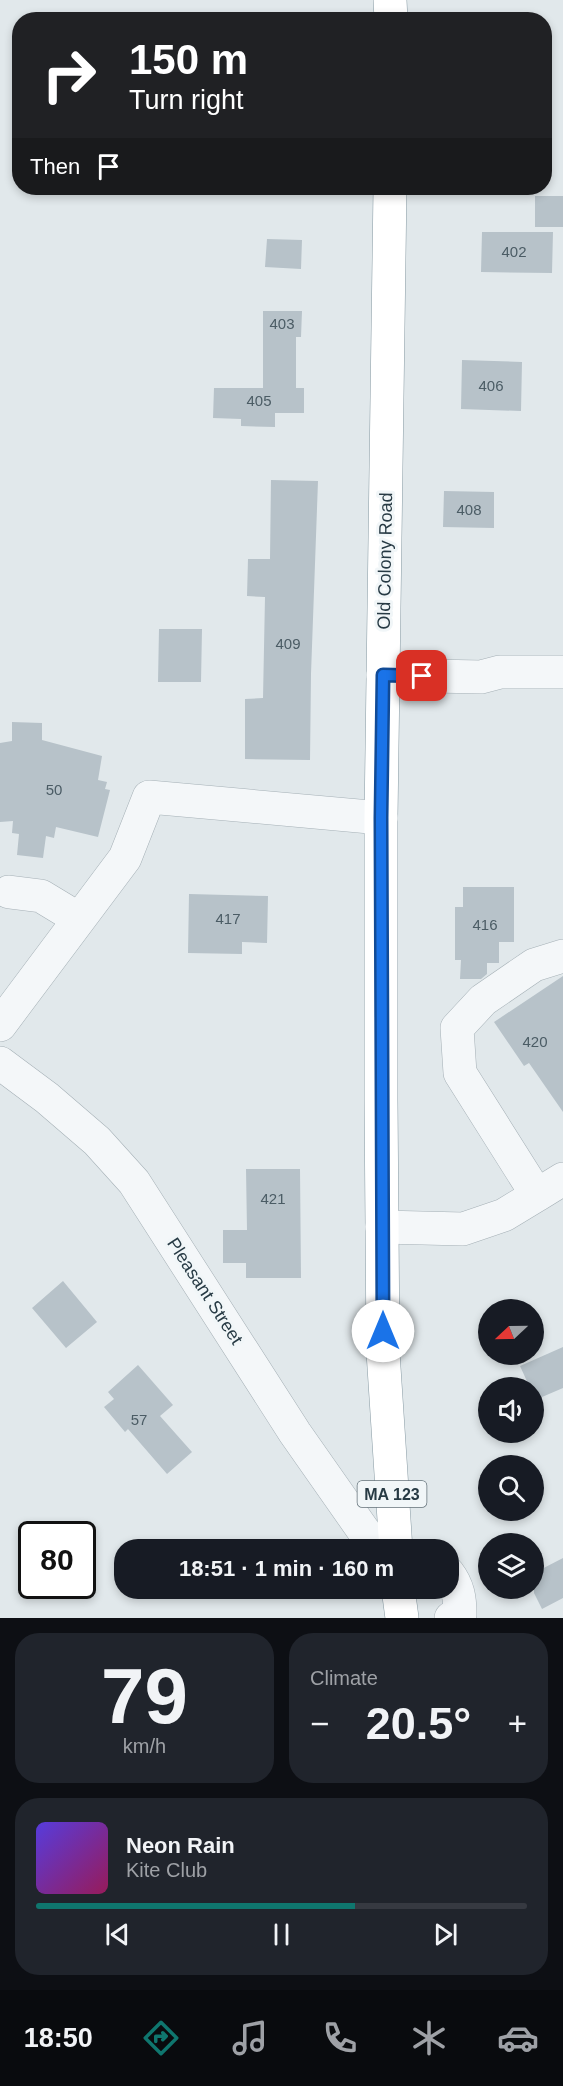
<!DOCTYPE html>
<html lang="en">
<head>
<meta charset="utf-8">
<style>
	:root { --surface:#171b24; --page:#20242c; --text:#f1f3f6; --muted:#9ea1a6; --line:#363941; --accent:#0f766e }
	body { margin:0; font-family:Arial,sans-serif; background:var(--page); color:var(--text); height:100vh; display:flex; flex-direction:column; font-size:22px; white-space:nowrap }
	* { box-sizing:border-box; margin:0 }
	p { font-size:20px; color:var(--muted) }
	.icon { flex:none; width:33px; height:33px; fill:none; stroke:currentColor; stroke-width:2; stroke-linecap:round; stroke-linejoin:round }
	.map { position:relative; height:1618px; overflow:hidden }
	.side { display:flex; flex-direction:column; gap:15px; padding:15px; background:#0d0f14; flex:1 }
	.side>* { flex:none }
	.top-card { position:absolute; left:12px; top:12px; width:540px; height:183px; border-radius:24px; box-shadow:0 3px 9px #0003; background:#202124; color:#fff; overflow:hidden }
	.needle { width:39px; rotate:248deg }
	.tools { position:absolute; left:478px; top:1299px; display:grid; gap:12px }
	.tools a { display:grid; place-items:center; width:66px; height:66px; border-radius:50%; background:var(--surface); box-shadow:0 3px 9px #0003; font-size:30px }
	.speed { position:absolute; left:18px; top:1521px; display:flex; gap:12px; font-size:30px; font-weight:700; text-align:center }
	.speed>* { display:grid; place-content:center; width:78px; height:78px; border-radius:50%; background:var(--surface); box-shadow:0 3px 9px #0003; line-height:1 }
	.speed .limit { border:3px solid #111; border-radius:9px; background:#fff; color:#111 }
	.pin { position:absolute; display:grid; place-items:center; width:51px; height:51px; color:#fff; margin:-26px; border-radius:12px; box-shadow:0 3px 9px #0006 }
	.me { position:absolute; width:66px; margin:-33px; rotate:0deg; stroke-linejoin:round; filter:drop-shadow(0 0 4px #0008) }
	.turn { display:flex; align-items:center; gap:21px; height:126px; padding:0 18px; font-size:27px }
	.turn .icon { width:78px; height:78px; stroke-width:2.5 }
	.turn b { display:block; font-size:42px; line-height:51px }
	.then { display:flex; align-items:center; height:57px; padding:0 18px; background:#0003; gap:12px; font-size:22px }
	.big { font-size:45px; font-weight:700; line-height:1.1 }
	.side .card { flex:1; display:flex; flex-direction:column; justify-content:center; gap:9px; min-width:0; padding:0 21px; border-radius:24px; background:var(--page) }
	.side .dial { align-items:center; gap:0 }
	.dial b { font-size:78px; line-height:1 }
	.song { display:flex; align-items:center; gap:18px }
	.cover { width:72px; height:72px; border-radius:9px; background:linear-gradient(135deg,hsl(250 70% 55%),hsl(330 70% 35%)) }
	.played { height:6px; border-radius:3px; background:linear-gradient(90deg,var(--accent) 65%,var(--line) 65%) }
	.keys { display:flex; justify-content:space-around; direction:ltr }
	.heat { display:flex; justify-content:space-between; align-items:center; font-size:33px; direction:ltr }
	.side .tiles { flex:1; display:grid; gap:15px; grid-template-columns:1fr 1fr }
	.card:last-child { grid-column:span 2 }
	.trip { position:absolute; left:114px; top:1539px; width:345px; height:60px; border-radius:24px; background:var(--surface); box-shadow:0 3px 9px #0003; font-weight:700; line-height:60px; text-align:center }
	.menu { display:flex; height:96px; justify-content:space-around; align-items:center; background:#090b0e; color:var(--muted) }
	.menu .icon { width:42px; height:42px }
	.menu .on { color:var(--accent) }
	.menu b { font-size:27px; color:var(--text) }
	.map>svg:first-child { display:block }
	.building { fill:#b7c2c9 }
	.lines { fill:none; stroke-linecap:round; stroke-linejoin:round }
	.minor-casing { stroke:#a5b0b6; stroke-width:34 }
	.highway-casing { stroke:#879aa3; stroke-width:34 }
	.minor { stroke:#f4f7f9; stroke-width:33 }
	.highway { stroke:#fff; stroke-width:33 }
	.route-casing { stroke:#114b97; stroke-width:15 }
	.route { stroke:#1a73e8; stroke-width:10 }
	.labels { text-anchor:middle; stroke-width:6; stroke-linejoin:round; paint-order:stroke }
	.number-label { font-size:15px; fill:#4b5c65 }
	.shield { fill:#f1f6f8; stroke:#64727a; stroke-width:1.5 }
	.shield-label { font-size:16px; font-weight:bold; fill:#273a44 }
	.street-label { font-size:18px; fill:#273a44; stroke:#f1f6f8 }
</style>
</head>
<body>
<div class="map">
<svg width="563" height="1618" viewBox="0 0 563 1618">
	<rect width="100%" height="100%" fill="#e1e8eb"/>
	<path class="building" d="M535,196H563V227H535Z
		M482,232H553L552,273L481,272Z
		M267,239L302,240L301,269L265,267Z
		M263,311H302L301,337H296V388H304V413H275V427L241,426V419L213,418L214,388H263Z
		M462,360L522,362L521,411L461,409Z
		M271,480L318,481L311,674L310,760L245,759V699L263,698L265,597L247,596L248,559H270Z
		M444,491L494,492V528L443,527Z
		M159,629H202L201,682H158Z
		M12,722L42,723V740L102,756L98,780L107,782L105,789L110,790L98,837L56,827L54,838L46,836L43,858L17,855L19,834L12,833L13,821L0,822V743L12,741Z
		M463,887H514V942H499V963H487V974L481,979H460L461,960H455V907H463Z
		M189,894L268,896L267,943L242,942V954L188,953Z
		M563,976V1112L529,1063L524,1066L494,1022Z
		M246,1169H300L301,1278H246V1263H223V1230H247Z
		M63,1281L97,1322L66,1348L32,1308Z
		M563,1347V1388L535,1400L534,1388H530L520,1366Z
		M138,1365L173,1405L160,1416L192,1452L167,1474L128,1429L125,1432L104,1407L114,1399L108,1392Z
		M563,1558V1598L542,1609L534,1593V1573Z"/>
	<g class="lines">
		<defs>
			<path id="minor" d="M383,675L481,677L500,672H563
				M9,892L41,896L79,919
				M0,1025L125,858L149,797L381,818
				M0,1063L47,1098L97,1141L134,1182L295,1433L377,1550
				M537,1195L563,1179
				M382,1227L463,1229L504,1215L537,1195L460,1073L457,1028L483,1000L534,965L563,956
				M448,1573C458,1586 460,1598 460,1614L451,1618"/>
			<path id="highway" d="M390,0L391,20
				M390,188L381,818V1100L383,1352L396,1550
				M398,1588L402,1618"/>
		</defs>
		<use href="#minor" class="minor-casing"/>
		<use href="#highway" class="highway-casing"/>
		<use href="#minor" class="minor"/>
		<use href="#highway" class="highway"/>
	</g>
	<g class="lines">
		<defs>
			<path id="route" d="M383,1331L381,818L383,675L422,676"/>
		</defs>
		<use href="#route" class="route-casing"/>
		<use href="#route" class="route"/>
	</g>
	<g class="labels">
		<g class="number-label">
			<text x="514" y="257">402</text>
			<text x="282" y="329">403</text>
			<text x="491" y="391">406</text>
			<text x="259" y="406">405</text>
			<text x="469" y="515">408</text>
			<text x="288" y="649">409</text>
			<text x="54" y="795">50</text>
			<text x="228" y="924">417</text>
			<text x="485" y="930">416</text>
			<text x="535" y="1047">420</text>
			<text x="273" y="1204">421</text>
			<text x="139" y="1425">57</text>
		</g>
		<rect class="shield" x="357.5" y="1481" width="69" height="26" rx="4.5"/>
		<g class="shield-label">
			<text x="392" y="1500">MA 123</text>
		</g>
		<g class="street-label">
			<text transform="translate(385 561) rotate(-89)" y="6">Old Colony Road</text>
			<text transform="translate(205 1291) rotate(57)" y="6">Pleasant Street</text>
		</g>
	</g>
</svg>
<div class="tools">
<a><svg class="needle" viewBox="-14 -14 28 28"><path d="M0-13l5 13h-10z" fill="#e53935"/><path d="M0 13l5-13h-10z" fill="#9ea1a6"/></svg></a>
<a><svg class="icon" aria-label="sound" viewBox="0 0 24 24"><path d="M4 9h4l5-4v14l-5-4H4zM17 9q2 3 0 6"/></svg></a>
<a><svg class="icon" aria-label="search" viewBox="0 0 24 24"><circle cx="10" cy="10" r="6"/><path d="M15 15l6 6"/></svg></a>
<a><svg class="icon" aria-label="layers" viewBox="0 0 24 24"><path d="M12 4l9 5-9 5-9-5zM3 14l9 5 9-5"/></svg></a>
</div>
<div class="speed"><div class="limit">80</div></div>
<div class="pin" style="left:422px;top:676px;background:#d93025"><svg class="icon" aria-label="arrive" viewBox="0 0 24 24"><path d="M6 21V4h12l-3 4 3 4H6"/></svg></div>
<svg class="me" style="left:383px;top:1331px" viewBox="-20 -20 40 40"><circle r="19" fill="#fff"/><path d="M0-13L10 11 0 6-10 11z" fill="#1a73e8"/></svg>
<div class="trip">18:51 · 1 min · 160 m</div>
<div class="top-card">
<div class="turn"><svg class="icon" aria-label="right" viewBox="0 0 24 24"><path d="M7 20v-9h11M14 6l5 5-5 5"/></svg><div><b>150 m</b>Turn right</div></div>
<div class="then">Then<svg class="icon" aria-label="arrive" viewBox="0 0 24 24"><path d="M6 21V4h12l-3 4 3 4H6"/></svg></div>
</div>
</div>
<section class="side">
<div class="tiles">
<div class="card dial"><b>79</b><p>km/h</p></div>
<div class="card"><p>Climate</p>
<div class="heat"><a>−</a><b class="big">20.5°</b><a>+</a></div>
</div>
<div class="card">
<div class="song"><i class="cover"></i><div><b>Neon Rain</b><p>Kite Club</p></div></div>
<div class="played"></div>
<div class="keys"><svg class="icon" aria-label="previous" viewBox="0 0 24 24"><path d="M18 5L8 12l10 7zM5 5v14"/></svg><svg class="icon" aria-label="pause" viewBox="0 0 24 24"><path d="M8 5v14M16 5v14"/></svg><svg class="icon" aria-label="next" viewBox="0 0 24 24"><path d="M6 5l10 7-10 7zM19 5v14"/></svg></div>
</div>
</div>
</section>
<nav class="menu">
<b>18:50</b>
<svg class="icon on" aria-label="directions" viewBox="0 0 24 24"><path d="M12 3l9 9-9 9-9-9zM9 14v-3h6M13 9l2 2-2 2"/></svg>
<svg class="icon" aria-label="music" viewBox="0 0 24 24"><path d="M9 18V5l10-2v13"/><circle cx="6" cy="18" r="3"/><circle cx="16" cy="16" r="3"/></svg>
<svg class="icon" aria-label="phone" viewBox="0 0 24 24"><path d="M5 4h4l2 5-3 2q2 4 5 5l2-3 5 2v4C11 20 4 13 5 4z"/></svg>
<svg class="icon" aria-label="climate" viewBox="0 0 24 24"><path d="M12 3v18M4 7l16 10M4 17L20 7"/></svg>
<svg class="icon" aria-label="car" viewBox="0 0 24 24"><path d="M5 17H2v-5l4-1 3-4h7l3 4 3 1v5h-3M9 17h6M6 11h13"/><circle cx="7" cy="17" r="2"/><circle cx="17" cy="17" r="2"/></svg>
</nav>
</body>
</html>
